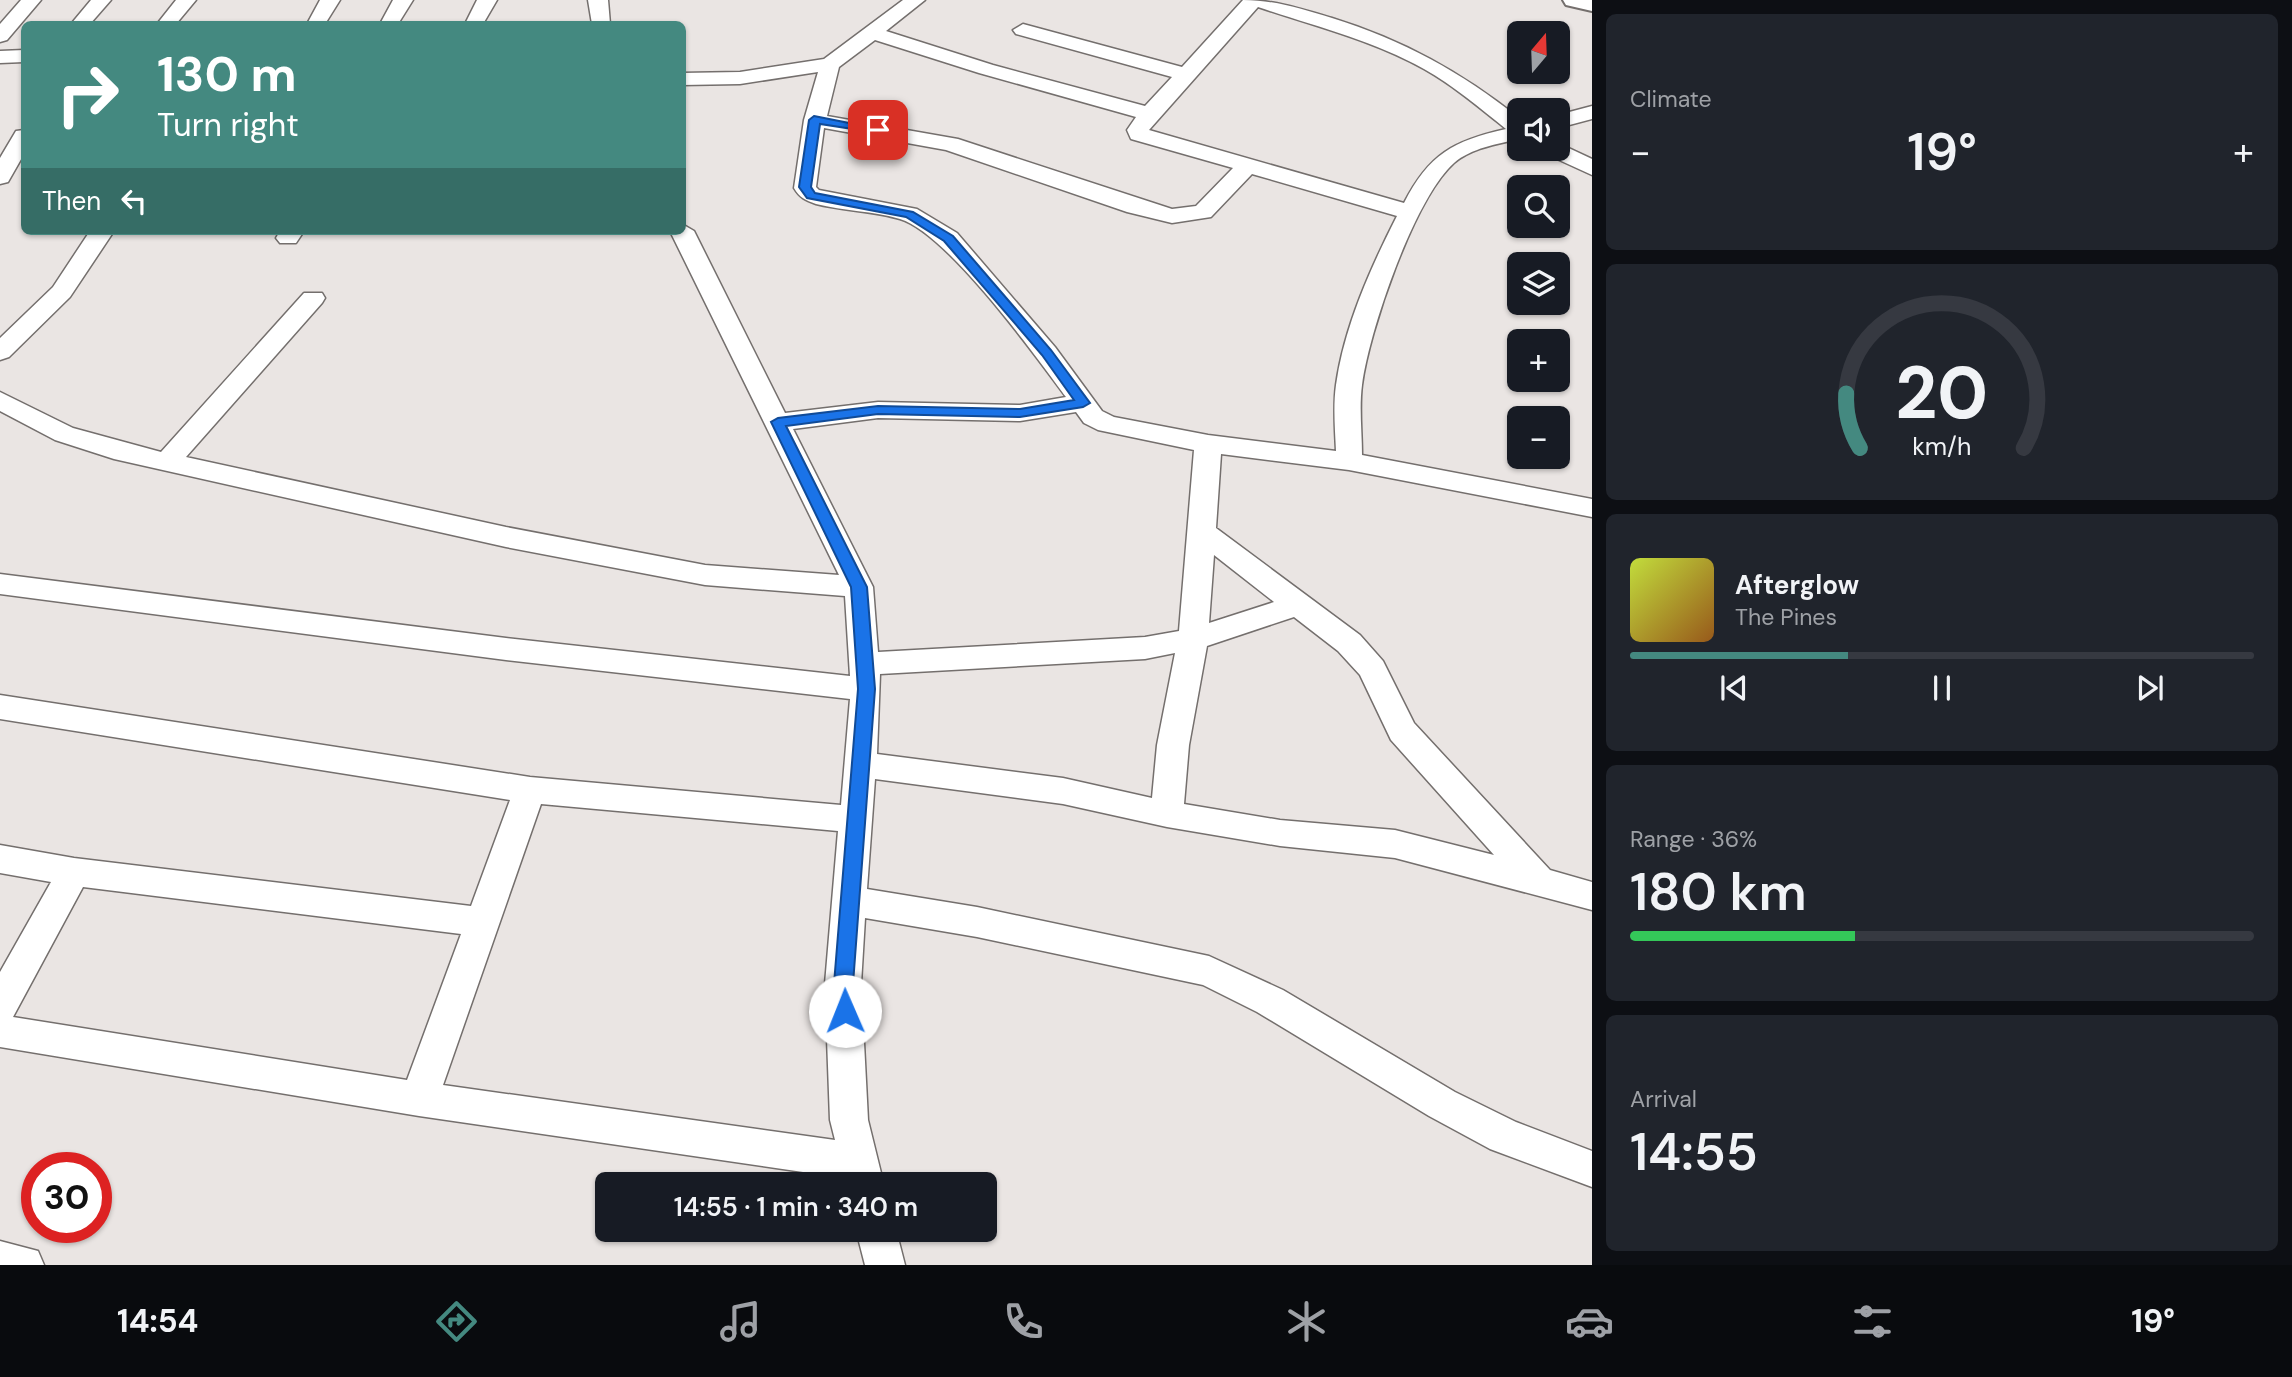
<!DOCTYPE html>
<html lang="en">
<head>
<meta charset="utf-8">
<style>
	:root { --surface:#171b24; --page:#20242c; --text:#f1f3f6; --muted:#9ea1a6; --line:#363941; --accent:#448980 }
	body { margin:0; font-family:"DM Sans",sans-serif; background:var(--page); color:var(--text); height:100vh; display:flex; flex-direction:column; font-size:26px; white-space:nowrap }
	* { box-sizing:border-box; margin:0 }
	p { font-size:23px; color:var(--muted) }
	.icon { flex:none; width:38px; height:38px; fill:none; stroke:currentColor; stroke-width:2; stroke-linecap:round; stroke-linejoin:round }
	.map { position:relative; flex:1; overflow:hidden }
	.sheet { display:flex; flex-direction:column; gap:14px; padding:14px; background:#0d0f14; width:700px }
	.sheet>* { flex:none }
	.banner { position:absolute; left:21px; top:21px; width:665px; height:214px; border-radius:10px; box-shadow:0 2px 5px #0004; background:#448980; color:#fff; overflow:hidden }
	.needle { width:46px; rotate:19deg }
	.controls { position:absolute; left:1507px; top:21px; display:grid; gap:14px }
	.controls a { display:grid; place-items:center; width:63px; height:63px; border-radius:10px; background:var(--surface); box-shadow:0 2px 5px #0004; font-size:35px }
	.speed { position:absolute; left:21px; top:1152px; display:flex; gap:14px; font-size:35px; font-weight:700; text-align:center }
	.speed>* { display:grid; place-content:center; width:91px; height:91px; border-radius:50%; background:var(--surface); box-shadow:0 2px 5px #0004; line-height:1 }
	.speed .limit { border:10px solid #d22; background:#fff; color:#111 }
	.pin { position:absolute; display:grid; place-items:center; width:60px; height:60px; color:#fff; margin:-30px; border-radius:14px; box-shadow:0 4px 10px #0006 }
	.me { position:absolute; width:77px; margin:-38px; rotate:359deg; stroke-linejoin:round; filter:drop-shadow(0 0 5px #0008) }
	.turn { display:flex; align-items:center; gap:24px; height:147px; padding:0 21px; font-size:32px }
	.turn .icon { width:91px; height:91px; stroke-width:2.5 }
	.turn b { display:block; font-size:49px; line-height:60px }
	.then { display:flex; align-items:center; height:66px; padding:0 21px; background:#0003; gap:14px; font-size:26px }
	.big { font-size:52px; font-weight:600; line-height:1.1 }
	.sheet .tile { flex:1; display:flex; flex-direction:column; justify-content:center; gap:10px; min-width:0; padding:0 24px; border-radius:10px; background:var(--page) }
	.sheet .dial { align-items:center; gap:0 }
	.dial svg { height:182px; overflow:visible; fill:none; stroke:var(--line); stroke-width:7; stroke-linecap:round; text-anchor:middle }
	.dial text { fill:var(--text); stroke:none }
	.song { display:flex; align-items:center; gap:21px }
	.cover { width:84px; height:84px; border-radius:10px; background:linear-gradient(135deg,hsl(70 70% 55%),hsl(30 70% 35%)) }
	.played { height:7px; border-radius:4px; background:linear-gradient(90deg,var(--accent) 35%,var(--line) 35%) }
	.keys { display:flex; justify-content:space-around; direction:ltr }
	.heat { display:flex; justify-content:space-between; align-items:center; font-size:38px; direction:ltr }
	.charge { height:10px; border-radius:5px; background:linear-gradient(90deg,#34c759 36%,var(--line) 0) }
	.trip { position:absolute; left:595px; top:1172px; width:402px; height:70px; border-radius:10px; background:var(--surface); box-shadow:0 2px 5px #0004; font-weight:600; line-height:70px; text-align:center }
	.dock { display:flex; height:112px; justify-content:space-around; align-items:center; background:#090b0e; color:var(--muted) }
	.dock .icon { width:49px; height:49px }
	.dock .active { color:var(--accent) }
	.dock b { font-size:32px; color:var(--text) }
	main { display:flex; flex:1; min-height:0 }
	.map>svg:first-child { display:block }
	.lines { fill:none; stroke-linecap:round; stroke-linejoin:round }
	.street-casing { stroke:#746f6d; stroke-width:3 }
	.secondary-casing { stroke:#746f6d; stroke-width:4 }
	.street { fill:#fff; fill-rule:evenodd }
	.secondary { fill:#fff; fill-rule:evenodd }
	.route { fill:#1a73e8; stroke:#114b97; stroke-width:2 }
</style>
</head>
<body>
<main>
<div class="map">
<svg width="1592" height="1265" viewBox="0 0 1592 1265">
	<rect width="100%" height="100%" fill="#eae5e3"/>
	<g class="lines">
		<defs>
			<path id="street" d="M21,0H41L7,40L0,42V24Z
				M91,0H111L90,24H71Z
				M176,0H196L176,24H157Z
				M320,0H340L325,24H307Z
				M393,0H413L398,24H380Z
				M477,0H497L483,24H465Z
				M588,0H608L610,24H592Z
				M903,0H925L886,31L993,65L1145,106L1172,77L1016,34L1013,30L1023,24L1182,67L1243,0C1275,0 1302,9 1332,18C1403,40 1461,72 1519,118V139C1498,144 1471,148 1454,163C1414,199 1369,331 1362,385C1359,408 1362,432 1362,455L1592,499V517L1349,470L1221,454L1216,528L1360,635L1383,661L1414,723L1550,870L1592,882V910L1395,858L1280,846L1167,827L1063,804L875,779L867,889L977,907L1209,956L1283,990L1455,1092L1516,1122L1592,1151V1187L1490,1149L1429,1116L1257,1012L1203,985L977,937L865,918L861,984L868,1120L884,1185H845L844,1178L419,1116L0,1047V972L51,882L0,873V845L74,858L471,906L510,800L0,719V695L530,777L841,805L850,699L506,660L0,594V574L506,638L850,676L845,596L705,585L506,547L114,459L55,440L0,411V392L73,428L161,452L304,293H322L325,298L322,303L186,457L506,527L705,565L839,575L670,231H682V224L694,231L785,413L878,402L1020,405L1066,397C1035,355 947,233 900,219C873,211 844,211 816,204C805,200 800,198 794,188L804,120L818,72L740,84L682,85V73L740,72L824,59ZM1258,7C1314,26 1372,40 1424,69C1454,86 1480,108 1506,129C1453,141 1429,154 1404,203L1149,130ZM875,40L979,73L1136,117L1127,130L1131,139L1233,168L1196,206L1172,209L958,139L827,116L839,67ZM824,128L946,150L1127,212L1172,223L1211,217L1252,174L1397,216C1371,267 1344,327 1336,385C1333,406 1335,429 1336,451L1208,435L1114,417L1102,411L1055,347L957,233L917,209L819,190L816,187ZM1076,412L1084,423L1098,430L1194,450L1179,631L1145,637L878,652L873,587L793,429L878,418L1020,421ZM1214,555L1274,602L1209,623ZM1294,617L1338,651L1360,675L1391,740L1494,855L1395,830L1280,820L1184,804L1189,745L1207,646ZM1175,653L1157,745L1152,798L1063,778L877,754L880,674L1145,659ZM541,804L838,831L825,984L830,1120L835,1140L443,1085ZM83,887L461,934L407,1080L13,1017Z
				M24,50V62L0,63V51Z
				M1592,106V119L1558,128V115Z
				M24,130V154L8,182L0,184V158L16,131Z
				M1558,143L1592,159V175L1546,154L1543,149H1558Z
				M90,231H114L70,297L9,357L0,360V338L53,287Z
				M280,231H304L296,243H280L276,238Z
				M856,1230H896L905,1265H865Z
				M0,1241L38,1251L44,1265H0Z"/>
			<path id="secondary" d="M1563,0H1592V11L1566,5Z"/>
		</defs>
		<use href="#street" class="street-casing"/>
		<use href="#secondary" class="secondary-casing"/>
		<use href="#street" class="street"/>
		<use href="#secondary" class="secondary"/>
	</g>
	<path class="route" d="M814,116L884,130L878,133L820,124L811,187L815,193L913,212L953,236L1051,350L1090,403L1083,407L1020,417L878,414L786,426L867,587L875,689L853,984L854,1011L851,1017L845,1020L838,1017L834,984L858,689L851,587L771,422L778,418L878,406L1020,409L1074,400L1042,355L944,241L906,217L807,198L799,187L809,120Z"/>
</svg>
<div class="controls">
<a><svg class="needle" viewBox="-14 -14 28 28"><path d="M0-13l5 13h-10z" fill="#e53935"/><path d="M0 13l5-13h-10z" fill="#9ea1a6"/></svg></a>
<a><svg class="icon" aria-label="sound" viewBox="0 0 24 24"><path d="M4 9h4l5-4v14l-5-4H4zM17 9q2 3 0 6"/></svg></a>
<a><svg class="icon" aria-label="search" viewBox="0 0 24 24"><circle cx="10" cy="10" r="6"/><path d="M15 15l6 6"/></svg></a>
<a><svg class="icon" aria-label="layers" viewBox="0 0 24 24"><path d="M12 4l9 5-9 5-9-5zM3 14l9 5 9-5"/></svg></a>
<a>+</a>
<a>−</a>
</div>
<div class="speed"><div class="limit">30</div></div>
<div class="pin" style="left:878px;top:130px;background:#d93025"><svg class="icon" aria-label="arrive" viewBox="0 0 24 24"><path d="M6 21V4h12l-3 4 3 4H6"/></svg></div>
<svg class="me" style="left:845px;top:1011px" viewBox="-20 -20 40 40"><circle r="19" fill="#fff"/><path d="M0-13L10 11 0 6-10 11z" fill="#1a73e8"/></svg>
<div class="trip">14:55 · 1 min · 340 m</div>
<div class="banner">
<div class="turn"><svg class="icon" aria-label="right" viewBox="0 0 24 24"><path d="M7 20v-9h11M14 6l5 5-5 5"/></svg><div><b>130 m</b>Turn right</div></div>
<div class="then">Then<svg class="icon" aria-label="left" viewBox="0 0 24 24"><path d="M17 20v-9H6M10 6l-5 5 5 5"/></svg></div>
</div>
</div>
<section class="sheet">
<div class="tile"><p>Climate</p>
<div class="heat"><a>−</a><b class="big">19°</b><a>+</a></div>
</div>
<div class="tile dial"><svg viewBox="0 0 100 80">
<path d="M14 69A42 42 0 1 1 86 69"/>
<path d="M14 69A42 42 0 0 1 8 45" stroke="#448980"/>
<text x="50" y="56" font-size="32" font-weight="700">20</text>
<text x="50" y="72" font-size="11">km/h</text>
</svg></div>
<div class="tile">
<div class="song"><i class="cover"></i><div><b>Afterglow</b><p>The Pines</p></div></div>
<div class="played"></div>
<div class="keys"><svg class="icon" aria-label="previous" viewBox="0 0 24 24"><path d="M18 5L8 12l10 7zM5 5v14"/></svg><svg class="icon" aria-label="pause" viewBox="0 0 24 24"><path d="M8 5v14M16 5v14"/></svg><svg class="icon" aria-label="next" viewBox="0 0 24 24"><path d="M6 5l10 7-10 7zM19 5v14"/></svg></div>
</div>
<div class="tile"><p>Range · 36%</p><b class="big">180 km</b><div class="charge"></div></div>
<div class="tile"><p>Arrival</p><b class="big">14:55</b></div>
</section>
</main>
<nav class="dock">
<b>14:54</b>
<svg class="icon active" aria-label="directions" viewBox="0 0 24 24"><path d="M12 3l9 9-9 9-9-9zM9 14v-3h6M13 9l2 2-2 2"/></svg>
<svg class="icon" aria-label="music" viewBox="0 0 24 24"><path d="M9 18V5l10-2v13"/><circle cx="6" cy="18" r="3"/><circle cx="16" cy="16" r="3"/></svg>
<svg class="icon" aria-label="phone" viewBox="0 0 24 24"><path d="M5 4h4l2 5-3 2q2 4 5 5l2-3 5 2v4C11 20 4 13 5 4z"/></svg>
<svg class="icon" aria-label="climate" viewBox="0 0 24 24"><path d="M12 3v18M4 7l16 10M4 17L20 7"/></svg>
<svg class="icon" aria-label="car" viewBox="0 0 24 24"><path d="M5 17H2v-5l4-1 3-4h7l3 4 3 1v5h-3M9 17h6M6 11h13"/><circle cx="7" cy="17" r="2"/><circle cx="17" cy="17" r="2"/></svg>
<svg class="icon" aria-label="filters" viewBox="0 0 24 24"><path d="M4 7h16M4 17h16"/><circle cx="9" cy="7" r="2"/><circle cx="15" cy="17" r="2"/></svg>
<b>19°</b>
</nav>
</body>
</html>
